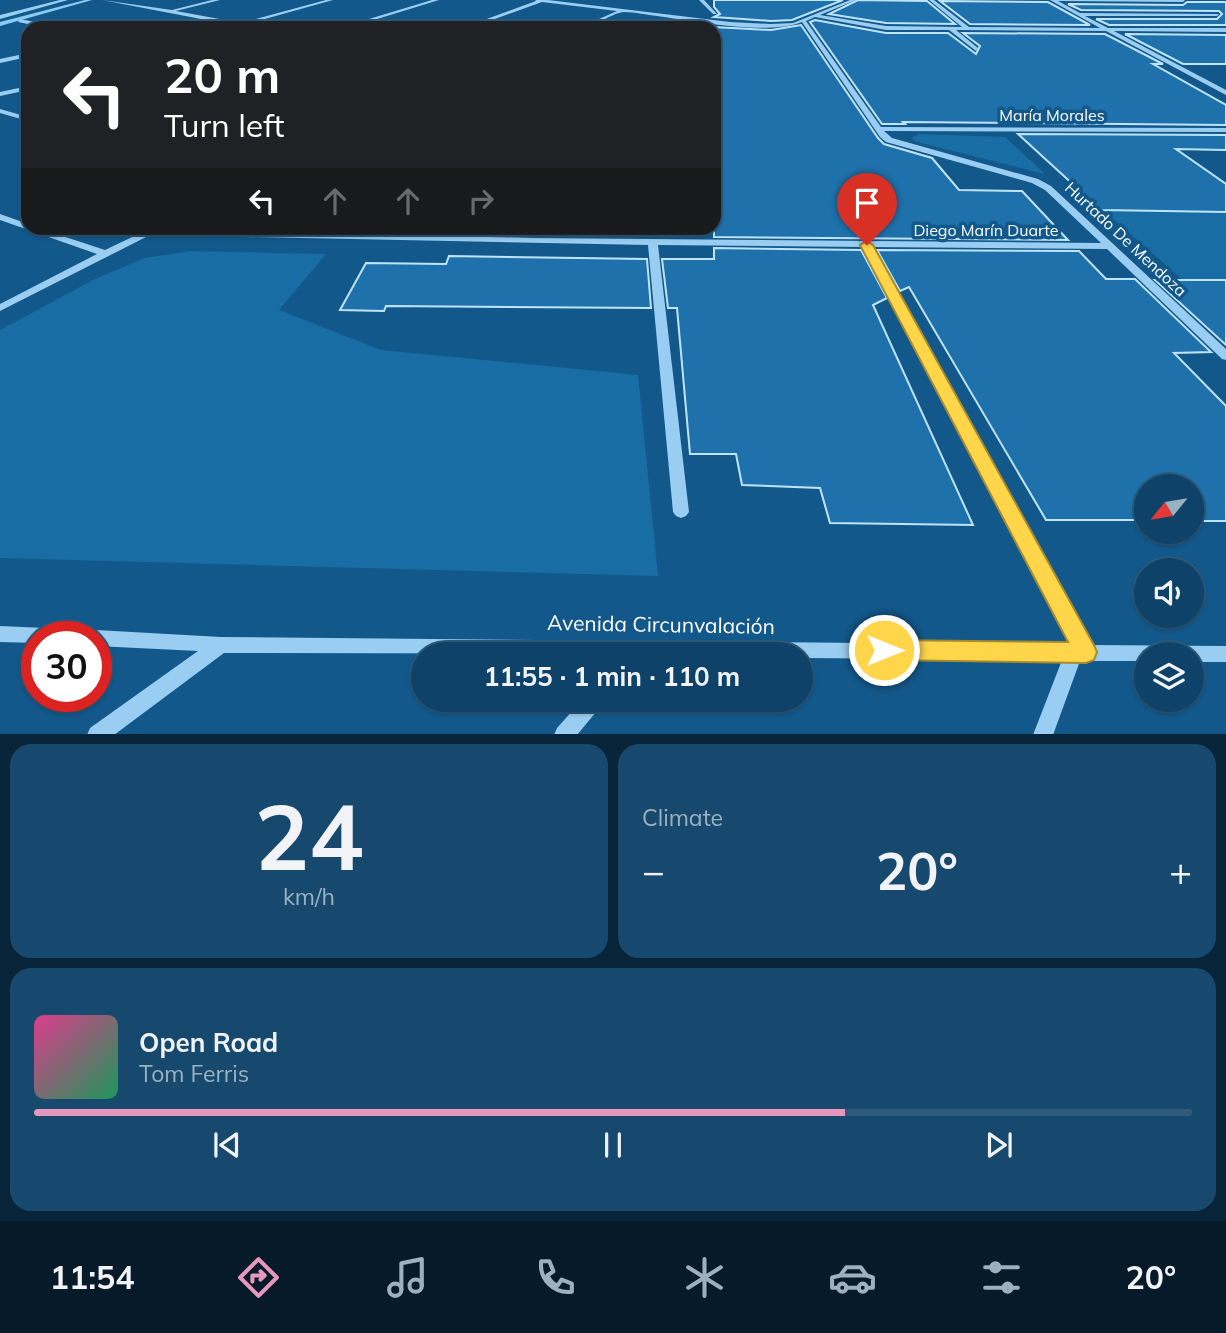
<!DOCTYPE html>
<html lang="en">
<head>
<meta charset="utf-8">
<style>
	:root { --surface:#0e4268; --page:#17496e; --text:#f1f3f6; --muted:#9bb0c0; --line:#2e5b7c; --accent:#e797bd }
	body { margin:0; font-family:Mulish,sans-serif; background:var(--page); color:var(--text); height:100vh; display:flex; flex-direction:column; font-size:26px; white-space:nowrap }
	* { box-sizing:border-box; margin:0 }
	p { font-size:23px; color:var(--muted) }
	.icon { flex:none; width:38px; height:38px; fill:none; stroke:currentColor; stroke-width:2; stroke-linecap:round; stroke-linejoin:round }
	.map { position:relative; height:734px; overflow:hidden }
	.side { display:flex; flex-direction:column; gap:10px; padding:10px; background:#082439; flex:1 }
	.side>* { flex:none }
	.hud { position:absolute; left:21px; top:21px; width:700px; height:214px; border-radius:21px; box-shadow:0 2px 5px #0004,0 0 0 2px var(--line); background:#202124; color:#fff; overflow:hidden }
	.needle { width:46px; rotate:240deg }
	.controls { position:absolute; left:1134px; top:474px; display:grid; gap:14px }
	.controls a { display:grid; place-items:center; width:70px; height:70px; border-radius:50%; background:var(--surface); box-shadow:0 2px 5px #0004,0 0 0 2px var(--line); font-size:35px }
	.speed { position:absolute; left:21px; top:621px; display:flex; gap:14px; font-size:35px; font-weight:700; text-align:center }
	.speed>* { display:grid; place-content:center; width:91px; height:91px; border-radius:50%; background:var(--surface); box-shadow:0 2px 5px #0004,0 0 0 2px var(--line); line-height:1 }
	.speed .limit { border:10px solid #d22; background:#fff; color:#111 }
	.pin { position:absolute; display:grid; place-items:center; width:60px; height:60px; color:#fff; margin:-72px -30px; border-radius:50% 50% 50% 0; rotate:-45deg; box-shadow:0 0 7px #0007 }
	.pin .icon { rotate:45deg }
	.me { position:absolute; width:77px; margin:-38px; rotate:90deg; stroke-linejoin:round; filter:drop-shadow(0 0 5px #0008) }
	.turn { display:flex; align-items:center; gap:24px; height:147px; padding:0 28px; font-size:32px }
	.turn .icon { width:91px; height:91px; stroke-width:2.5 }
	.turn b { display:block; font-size:49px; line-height:60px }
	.lanes { display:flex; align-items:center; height:66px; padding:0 28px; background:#0003; justify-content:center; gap:35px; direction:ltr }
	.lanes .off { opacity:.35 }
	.big { font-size:52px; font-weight:700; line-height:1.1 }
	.side .tile { flex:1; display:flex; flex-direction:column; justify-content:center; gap:10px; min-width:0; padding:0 24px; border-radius:21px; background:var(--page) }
	.side .dial { align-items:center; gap:0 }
	.dial b { font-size:91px; line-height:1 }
	.song { display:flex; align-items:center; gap:21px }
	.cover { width:84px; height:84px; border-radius:10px; background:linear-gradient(135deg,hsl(330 70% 55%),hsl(150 70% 35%)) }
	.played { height:7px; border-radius:4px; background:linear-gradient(90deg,var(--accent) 70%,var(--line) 70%) }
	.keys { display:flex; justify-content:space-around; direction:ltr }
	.heat { display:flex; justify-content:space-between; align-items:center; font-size:38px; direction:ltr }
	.side .tiles { flex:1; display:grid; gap:10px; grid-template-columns:1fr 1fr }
	.tile:last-child { grid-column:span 2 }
	.trip { position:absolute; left:411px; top:642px; width:402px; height:70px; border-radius:35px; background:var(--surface); box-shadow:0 2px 5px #0004,0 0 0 2px var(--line); font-weight:700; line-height:70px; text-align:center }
	.dock { display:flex; height:112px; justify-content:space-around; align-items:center; background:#061a2a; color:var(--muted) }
	.dock .icon { width:49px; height:49px }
	.dock .current { color:var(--accent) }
	.dock b { font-size:32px; color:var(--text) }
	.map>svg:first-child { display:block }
	.green { fill:#196da5 }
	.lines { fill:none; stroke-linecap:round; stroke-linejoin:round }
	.stream { fill:#8acbf4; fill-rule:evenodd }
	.building { fill:#1f71ab; stroke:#bfe4fc; stroke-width:2 }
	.minor { fill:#99cdf1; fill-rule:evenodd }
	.route { fill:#ffd54a; stroke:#a68a30; stroke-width:2 }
	.labels { text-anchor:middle; stroke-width:7; stroke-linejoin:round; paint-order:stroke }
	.far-street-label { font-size:16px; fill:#fff; stroke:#12588b }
	.near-street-label { font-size:21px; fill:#fff; stroke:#12588b }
</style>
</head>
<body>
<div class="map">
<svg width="1226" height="735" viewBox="0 0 1226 735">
	<rect width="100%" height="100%" fill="#12588b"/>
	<path class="green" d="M919,134L1005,137L1045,174L917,142L911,138Z
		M1103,210L1226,212V280H1183Z
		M191,251L326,254L279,310L381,350L638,375L658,576L0,558V330L95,279L145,258Z"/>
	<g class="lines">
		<path class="stream" d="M85,0H92L0,26V22Z"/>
	</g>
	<path class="building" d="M714,0H843L792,20L771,21L714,17L720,14L714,7Z
		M858,0L927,1L955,24L886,23L829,14Z
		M940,1L1048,2L1090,25L970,24Z
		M1187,2H1226V25H1109L1096,19H1217L1222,14L1219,11L1081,10L1068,4L1183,5Z
		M815,20L886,33H948L976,54L980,46L963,33L1105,34L1163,64H1153L1226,105V125L903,122L905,124H882L810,22Z
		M801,25L878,138L884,144L932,158L959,190L1022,191L1068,240L714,237V27L771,30Z
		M1125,34L1226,35V64H1183Z
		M1018,134L1226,135V150L1176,149L1226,184V212L1101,210Z
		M714,248L861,250L887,298L873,305L973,525L830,523L820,488L742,485L736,454H690L677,308H668L662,259H714Z
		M877,250L1079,251L1106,279H1135L1211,352L1174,353L1226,406V521H1192V486H1146V520H1046L909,287L900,291Z
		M449,256L647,259L651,308L386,306L384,311L340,310L366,263L446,264Z
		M1155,280H1226V345Z"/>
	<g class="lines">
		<path class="minor" d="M60,0H68L0,19V15Z
			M102,0L172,10L212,0H220L176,11L241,23L326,0H333L247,24L266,28H254L204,19V21L171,28H160L201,19Z
			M432,0H439L348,28H339Z
			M535,0H548L730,22L771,24L793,23L850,0H856L820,15L886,26L962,27L929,0H934L969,27L1100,28L1050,0H1185L1183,2L1058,1L1080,13L1219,14L1217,16H1085L1108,28H1226V32L1114,31L1226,90V95L1106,31L956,30L978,48L976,51L949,30H886L815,17L806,21L881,127L1226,128V132L884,131L892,138L1038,179L1051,186L1226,349V360L1222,359L1107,249L873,247L1092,645L1226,646V662H1192V654H1146V661H1080L1053,735H1033L1062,660L802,658V654L224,653L114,735H87L90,728L198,651L96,646V637H88L90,633L96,630L221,637L1073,645L863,247L658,245L689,512L686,516L681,518L676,516L673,512L648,245L150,235L0,311V304L97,254L0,220V214L28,224V228H38L105,250L151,228L156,229L535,238L1101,243L1045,190L1032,183L886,142L880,137L802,22C768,36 695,21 657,16C647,15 635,12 625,12C609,13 596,28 579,28L617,11L542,2L470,28H462L536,1Z
			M699,0H704L717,14H713Z
			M20,19L56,26L59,28H48L18,22Z
			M28,53V57L0,63V59Z
			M28,86V90L0,96V92Z
			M0,109L28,117V121L0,113Z
			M0,626L68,629L74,632L77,637H37V643L0,642Z
			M582,700H604L601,706L577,735H554L557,728Z"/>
	</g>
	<path class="route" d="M867,241L873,245L1094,645L1097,652L1094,660L1086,663L884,660L875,657L872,650L875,643L884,640L1068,642L860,245Z"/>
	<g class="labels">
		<g class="far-street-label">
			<text x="1052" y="121">María Morales</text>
			<text x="986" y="236">Diego Marín Duarte</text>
			<text transform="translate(1126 239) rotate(43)" y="6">Hurtado De Mendoza</text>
		</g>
		<g class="near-street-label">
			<text transform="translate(661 625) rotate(1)" y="7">Avenida Circunvalación</text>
		</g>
	</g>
</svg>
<div class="controls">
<a><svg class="needle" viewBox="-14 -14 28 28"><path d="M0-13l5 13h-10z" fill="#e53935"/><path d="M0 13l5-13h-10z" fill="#9bb0c0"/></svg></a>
<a><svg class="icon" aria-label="sound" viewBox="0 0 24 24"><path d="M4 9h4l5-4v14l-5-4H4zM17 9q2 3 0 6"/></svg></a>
<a><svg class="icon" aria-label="layers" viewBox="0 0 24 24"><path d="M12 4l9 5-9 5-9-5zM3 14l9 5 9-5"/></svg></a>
</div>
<div class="speed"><div class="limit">30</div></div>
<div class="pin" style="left:867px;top:245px;background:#d93025"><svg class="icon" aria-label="arrive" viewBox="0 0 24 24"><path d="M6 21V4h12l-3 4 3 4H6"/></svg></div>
<svg class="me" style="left:884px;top:650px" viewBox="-20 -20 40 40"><circle r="17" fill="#ffd54a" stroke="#fff" stroke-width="3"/><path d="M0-11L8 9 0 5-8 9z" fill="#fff"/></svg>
<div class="trip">11:55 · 1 min · 110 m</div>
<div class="hud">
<div class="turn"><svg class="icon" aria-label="left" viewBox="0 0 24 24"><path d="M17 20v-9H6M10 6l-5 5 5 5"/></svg><div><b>20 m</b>Turn left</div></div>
<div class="lanes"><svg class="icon" aria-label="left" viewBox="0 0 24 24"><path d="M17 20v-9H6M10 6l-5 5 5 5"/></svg><svg class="icon off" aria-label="ahead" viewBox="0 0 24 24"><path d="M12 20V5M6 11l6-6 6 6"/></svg><svg class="icon off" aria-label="ahead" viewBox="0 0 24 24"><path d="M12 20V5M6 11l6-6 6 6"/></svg><svg class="icon off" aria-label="right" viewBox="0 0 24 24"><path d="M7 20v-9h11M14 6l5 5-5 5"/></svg></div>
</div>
</div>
<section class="side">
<div class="tiles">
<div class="tile dial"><b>24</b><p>km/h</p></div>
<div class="tile"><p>Climate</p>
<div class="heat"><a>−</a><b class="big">20°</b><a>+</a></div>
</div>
<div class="tile">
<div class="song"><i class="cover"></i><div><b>Open Road</b><p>Tom Ferris</p></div></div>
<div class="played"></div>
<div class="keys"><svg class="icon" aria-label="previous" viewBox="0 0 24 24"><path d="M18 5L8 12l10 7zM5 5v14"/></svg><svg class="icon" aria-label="pause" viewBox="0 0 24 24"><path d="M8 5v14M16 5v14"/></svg><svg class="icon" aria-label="next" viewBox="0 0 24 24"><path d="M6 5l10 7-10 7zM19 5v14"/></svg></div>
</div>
</div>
</section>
<nav class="dock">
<b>11:54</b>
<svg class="icon current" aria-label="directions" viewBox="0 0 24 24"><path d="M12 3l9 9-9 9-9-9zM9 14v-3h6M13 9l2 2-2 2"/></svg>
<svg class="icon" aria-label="music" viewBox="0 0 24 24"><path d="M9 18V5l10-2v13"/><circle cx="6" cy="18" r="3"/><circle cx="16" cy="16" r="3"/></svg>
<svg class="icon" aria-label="phone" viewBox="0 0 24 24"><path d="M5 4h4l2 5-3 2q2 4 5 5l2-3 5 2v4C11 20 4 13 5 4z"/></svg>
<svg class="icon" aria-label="climate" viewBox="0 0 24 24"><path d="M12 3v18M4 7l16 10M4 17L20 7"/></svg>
<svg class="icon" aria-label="car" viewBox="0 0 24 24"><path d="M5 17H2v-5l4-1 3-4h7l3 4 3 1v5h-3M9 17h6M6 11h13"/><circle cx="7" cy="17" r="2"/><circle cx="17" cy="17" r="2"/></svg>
<svg class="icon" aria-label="filters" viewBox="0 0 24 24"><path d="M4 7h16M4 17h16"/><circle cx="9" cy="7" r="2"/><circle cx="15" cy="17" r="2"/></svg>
<b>20°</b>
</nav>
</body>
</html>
